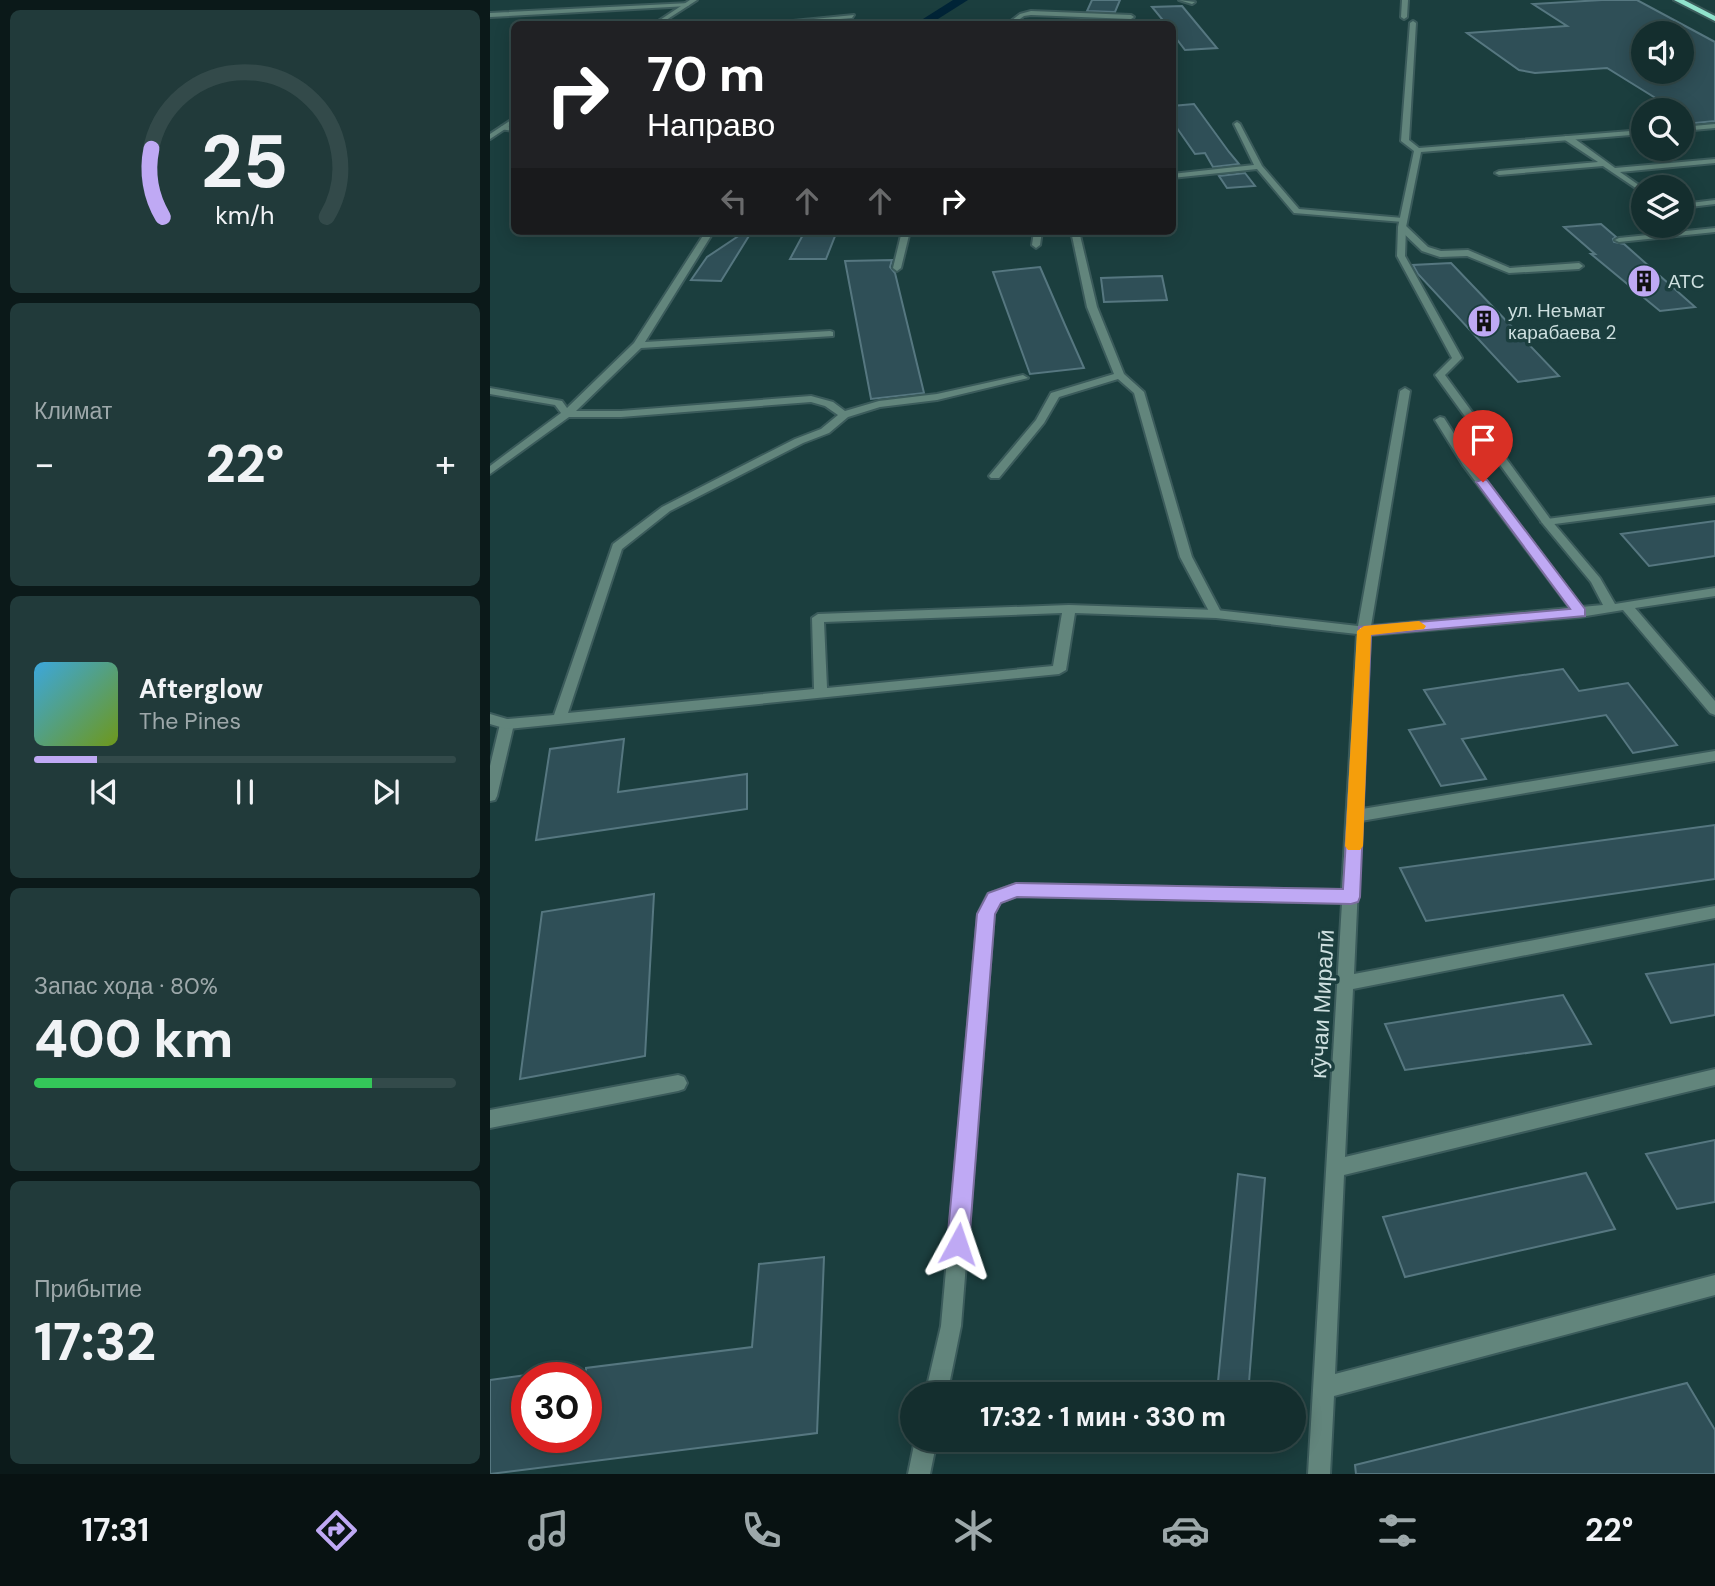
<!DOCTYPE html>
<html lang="ru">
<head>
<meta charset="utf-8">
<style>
	:root { --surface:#142e2e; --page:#213a3a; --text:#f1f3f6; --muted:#9da8aa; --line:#334a4a; --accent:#bfa9f4 }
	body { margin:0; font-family:"DM Sans",sans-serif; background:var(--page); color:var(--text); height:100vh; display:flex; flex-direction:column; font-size:26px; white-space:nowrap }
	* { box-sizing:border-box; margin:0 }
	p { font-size:23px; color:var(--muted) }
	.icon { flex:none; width:38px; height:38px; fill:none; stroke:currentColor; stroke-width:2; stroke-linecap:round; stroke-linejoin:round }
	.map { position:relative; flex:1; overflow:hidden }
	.details { display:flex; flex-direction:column; gap:10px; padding:10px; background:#0b1919; width:490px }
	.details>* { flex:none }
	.guide { position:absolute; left:21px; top:21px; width:665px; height:214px; border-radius:10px; box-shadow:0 4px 18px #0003,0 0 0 2px var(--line); background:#202124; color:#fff; overflow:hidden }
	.buttons { position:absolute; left:1141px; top:21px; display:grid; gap:14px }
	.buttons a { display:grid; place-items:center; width:63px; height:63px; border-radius:50%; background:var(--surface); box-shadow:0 4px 18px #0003,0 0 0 2px var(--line); font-size:35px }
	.speed { position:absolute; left:21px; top:1362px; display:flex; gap:14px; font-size:35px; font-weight:700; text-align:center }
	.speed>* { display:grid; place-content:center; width:91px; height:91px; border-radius:50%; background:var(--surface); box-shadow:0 4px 18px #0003,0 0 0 2px var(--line); line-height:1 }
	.speed .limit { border:10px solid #d22; background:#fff; color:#111 }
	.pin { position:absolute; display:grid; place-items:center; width:60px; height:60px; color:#fff; margin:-72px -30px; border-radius:50% 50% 50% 0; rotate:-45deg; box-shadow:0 0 7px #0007 }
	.pin .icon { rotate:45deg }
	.me { position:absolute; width:77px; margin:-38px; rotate:5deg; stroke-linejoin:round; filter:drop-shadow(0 0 5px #0008) }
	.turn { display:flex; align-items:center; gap:24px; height:147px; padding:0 21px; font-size:32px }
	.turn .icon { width:91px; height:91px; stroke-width:2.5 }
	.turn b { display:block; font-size:49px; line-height:60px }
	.lanes { display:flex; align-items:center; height:66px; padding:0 21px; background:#0003; justify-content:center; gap:35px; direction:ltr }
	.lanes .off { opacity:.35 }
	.big { font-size:52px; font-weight:800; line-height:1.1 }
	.details .card { flex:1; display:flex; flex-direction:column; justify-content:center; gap:10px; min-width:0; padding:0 24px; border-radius:10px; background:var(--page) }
	.details .dial { align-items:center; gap:0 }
	.dial svg { height:182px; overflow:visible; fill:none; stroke:var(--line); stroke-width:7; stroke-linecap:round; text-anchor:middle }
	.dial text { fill:var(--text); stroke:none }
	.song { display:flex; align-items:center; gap:21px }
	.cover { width:84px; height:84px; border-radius:10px; background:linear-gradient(135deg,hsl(200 70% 55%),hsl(80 70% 35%)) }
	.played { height:7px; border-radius:4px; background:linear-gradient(90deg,var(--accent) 15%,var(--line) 15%) }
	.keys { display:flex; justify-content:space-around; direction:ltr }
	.heat { display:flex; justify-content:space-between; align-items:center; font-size:38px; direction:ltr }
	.charge { height:10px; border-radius:5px; background:linear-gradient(90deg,#34c759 80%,var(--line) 0) }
	.trip { position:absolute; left:410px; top:1382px; width:406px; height:70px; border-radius:35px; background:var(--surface); box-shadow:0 4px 18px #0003,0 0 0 2px var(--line); font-weight:800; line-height:70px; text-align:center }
	.tab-bar { display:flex; height:112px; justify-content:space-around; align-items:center; background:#081212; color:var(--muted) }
	.tab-bar .icon { width:49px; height:49px }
	.tab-bar .current { color:var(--accent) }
	.tab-bar b { font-size:32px; color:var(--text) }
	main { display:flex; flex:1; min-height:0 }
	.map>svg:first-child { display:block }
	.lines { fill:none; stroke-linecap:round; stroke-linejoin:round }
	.canal { fill:#002437; fill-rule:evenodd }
	.building { fill:#2f4f57; stroke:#567780; stroke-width:2; fill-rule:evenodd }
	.service-casing { stroke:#3b5b5b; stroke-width:4 }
	.minor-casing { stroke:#3b5b5b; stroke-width:4 }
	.tertiary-casing { stroke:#3b5b5b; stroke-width:4 }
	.trunk-casing { stroke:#3b5b5b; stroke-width:4 }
	.service { fill:#62857c; fill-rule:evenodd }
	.minor { fill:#62857c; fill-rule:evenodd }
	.tertiary { fill:#62857c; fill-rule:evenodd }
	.trunk { fill:#90e2cc; fill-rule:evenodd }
	.route { fill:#bfa9f4; stroke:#7c6e9f; stroke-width:2 }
	.slow { fill:#f59e0b }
	.labels { text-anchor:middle; stroke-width:7; stroke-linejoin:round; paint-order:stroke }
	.far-poi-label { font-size:19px; fill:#cddfdf; stroke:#1b3e3e; text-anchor:start }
	.street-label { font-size:23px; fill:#cddfdf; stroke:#1b3e3e }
</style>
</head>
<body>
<main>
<section class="details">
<div class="card dial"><svg viewBox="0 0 100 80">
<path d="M14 69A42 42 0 1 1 86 69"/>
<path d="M14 69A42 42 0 0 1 9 39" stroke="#bfa9f4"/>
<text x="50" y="56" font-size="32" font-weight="700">25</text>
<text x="50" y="72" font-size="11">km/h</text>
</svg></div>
<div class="card"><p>Климат</p>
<div class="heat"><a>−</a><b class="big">22°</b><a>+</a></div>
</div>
<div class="card">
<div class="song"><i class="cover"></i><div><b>Afterglow</b><p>The Pines</p></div></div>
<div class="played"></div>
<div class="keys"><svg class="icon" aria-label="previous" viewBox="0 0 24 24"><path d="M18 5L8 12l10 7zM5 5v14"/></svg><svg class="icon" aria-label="pause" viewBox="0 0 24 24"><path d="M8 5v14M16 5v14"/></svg><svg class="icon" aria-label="next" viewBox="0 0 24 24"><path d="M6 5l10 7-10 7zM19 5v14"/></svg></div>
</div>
<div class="card"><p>Запас хода · 80%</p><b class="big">400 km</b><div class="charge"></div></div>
<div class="card"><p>Прибытие</p><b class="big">17:32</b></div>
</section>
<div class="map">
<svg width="1225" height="1474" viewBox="0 0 1225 1474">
	<rect width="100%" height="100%" fill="#1b3e3e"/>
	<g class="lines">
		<path class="canal" d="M463,0H478L440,24H425Z"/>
	</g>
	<path class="building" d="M602,0H630L625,12L597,11Z
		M1112,0H1147L1225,42V121L1205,123L1192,115V110H1185L1117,68L1045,73L1029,70L977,33L1077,26L1043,4ZM1153,33H1192V72H1153Z
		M692,6L727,48L695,50L682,33V24H676L662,7Z
		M704,104L739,152L749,164L723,167L715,153L705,154L682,121V106Z
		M755,173L765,186L737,188L729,176Z
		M1111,224L1126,237L1123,239L1124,242L1134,244L1205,307L1170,311L1101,254H1105L1074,227Z
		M256,231H262L231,281L201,280L217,257Z
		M315,231H347L336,259H300Z
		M402,260L400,267L405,273L434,393L381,399L355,261Z
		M961,263L1069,376L1028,382L928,274L923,265Z
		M550,267L575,325L594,368L540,374L503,272Z
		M672,276L677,300L614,302L611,278Z
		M1225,521V556L1159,566L1131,534Z
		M1073,669L1089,691L1138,683L1187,745L1143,753L1116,715L972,739L996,779L951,786L919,730L955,724L934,690Z
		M134,739L128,792L257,774V809L46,840L60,749Z
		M1225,825V879L936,921L910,868Z
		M164,894L155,1056L30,1079L52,912Z
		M1225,964V1015L1181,1023L1156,974Z
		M1073,995L1101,1044L915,1070L895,1024Z
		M1225,1140V1202L1187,1209L1156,1154Z
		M1096,1173L1125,1229L915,1277L893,1217Z
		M748,1174L775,1178L758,1395L727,1392Z
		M334,1257L327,1433L0,1474V1380L37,1375V1437H96V1368L262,1347L269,1264Z
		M1197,1383L1225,1430V1474H866L865,1465Z"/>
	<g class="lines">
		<defs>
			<path id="service" d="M689,0L705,2L702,4Z
				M364,15L362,18L290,24L293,22Z
				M747,122L750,124L772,166L809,209L913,218L917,220L913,222L804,213L767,169L682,178V174L764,165L744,124Z
				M1075,136H1081L1125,168L1225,159V163L1130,172L1153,188V193L1113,166L1009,175L1005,173L1009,171L1108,162L1075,140Z
				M1225,200V204L1192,208V204Z
				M909,225H915L938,247L951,251L978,250L1020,268L1089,263L1093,266L1089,269L1019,273L977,256L950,257L932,251L909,229Z
				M1225,228V232L1129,242L1125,240L1129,238Z
				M581,231H589L607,307L634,374L654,392L702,557L732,614L730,617H722L690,557L644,393L628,379L569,397L554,423L509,478H501L499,476L546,420L561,393L624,374L597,307Z
				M950,417L954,418L982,462L1094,610L1096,613L1094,616H1086L973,465L945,420Z
				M1225,497V503L1057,525L1051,522L1057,519Z
				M17,719L24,724L7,796L5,800L0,801V766L10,724Z
				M188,1075L194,1077L197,1083L194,1089L188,1091L0,1128V1110Z"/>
			<path id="minor" d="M912,0H918L917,17L914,19L911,17Z
				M200,3L198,6L0,17V13Z
				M541,11L641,15L644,17L641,19L541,15L534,16L523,24H517L530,14Z
				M923,21L926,23L919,140L929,148L1153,130V134L931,152L916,227L915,256L972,358L955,375L1061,520L1110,578L1125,604L1225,588V596L1145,608L1225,701V715L1220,713L1133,610L1090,617L880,635L872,809L1225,751V761L871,821L864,974L1225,906V918L863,989L855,1157L1225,1069V1085L854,1175L845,1374L1225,1275V1295L844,1396L840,1474H818L852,903L527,896L510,902L504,914L471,1326L457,1395H435L451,1326L488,914L498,894L526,884L852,890L867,634L726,618L585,613L576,670L569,674L17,729L0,724V714L17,719L64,715L123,544L172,507L305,439L331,429L348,415L335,406L321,402L131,417H79L0,474V466L71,413L65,405L0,394V388L72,401L77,408L144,343L216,231H224L155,342L340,331L343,332V336L151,348L86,411H131L321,396L343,402L355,411L389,401L447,394L533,375L538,378L447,400L390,407L358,417L339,433L313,443L180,511L132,549L78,713L324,689L322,618L328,614L579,605L726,610L868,626L910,391L915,388L920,391L881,626L1113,605L1101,582L1053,524L945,375L962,358L907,256L908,227L924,151L911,141L920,23ZM572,613L563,666L337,688L334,622Z
				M1225,124V128L1192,131V127Z
				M12,126L24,127V131L10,129Z
				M412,231H420L411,268L407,271L403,268Z
				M544,231H552L550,245L546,248L542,245Z
				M425,1440H447L440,1474H418Z"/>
			<path id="tertiary" d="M200,0H207L170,24H164Z
				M24,118V123L0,139V134Z"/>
			<path id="trunk" d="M1184,0H1194L1225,16V21Z"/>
		</defs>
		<use href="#service" class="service-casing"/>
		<use href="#minor" class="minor-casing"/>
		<use href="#tertiary" class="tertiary-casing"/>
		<use href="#trunk" class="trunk-casing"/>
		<use href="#service" class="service"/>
		<use href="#minor" class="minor"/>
		<use href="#tertiary" class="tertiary"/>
		<use href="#trunk" class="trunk"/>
	</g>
	<path class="route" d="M993,479L997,480L1095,609V616L881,635L870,897L868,902L861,904L527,897L511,903L505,914L479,1244L476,1252L468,1255L460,1252L457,1244L487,914L498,893L526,883L853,889L869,627L1080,609L986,482Z"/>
	<path class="slow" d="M929,621L936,626L934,629L881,635L873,846L870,850H858L855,846L867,631L874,626Z"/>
	<defs>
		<symbol id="building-disc" viewBox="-11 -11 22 22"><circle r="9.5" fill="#bfa9f4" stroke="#1b3e3e"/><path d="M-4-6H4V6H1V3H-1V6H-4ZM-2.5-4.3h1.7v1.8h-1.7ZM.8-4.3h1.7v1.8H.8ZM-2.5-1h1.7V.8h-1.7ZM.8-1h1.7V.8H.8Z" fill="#111"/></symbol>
	</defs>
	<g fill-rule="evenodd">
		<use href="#building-disc" x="1135" y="262" width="38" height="38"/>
		<use href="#building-disc" x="975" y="302" width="38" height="38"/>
	</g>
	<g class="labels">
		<g class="far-poi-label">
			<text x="1178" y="288">АТС</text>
			<text x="1018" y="317">ул. Неъмат<tspan x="1018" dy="22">карабаева 2</tspan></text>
		</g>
		<g class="street-label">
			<text transform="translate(832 1004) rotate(-87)" y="8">кӯчаи Миралӣ</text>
		</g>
	</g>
</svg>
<div class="buttons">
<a><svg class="icon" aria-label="sound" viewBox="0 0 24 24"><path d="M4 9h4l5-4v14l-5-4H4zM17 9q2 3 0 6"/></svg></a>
<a><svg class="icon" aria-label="search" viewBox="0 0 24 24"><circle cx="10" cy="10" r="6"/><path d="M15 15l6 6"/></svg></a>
<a><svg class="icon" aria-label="layers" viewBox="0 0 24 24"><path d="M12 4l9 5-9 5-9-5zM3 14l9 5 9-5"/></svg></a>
</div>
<div class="speed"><div class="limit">30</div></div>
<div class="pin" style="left:993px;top:482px;background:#d93025"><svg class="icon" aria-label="arrive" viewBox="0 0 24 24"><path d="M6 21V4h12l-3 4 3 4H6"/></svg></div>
<svg class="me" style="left:468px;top:1244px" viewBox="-20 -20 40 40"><path d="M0-17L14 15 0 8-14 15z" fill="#bfa9f4" stroke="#fff" stroke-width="4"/></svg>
<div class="trip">17:32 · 1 мин · 330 m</div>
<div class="guide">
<div class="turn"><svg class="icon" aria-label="right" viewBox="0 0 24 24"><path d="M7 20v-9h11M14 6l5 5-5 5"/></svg><div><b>70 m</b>Направо</div></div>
<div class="lanes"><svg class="icon off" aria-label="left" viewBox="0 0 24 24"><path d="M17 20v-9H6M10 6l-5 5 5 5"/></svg><svg class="icon off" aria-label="ahead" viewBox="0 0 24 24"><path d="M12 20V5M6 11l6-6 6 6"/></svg><svg class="icon off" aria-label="ahead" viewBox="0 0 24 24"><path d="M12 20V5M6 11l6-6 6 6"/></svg><svg class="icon" aria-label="right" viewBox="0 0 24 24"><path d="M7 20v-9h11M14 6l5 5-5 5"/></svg></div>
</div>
</div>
</main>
<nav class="tab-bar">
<b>17:31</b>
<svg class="icon current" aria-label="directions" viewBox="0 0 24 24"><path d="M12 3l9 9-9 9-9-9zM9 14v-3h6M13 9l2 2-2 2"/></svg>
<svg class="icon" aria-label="music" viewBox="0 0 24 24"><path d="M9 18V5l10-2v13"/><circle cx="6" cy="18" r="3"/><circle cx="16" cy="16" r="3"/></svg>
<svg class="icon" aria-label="phone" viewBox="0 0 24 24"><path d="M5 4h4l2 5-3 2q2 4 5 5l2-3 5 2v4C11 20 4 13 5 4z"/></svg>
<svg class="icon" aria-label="climate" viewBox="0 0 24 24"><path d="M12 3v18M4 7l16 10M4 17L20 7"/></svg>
<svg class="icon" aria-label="car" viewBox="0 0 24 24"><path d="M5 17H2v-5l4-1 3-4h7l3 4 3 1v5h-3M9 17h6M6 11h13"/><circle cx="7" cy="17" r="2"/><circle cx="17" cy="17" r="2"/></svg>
<svg class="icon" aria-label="filters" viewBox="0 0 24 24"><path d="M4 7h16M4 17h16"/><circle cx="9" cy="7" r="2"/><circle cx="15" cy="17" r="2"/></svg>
<b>22°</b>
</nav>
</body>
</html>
